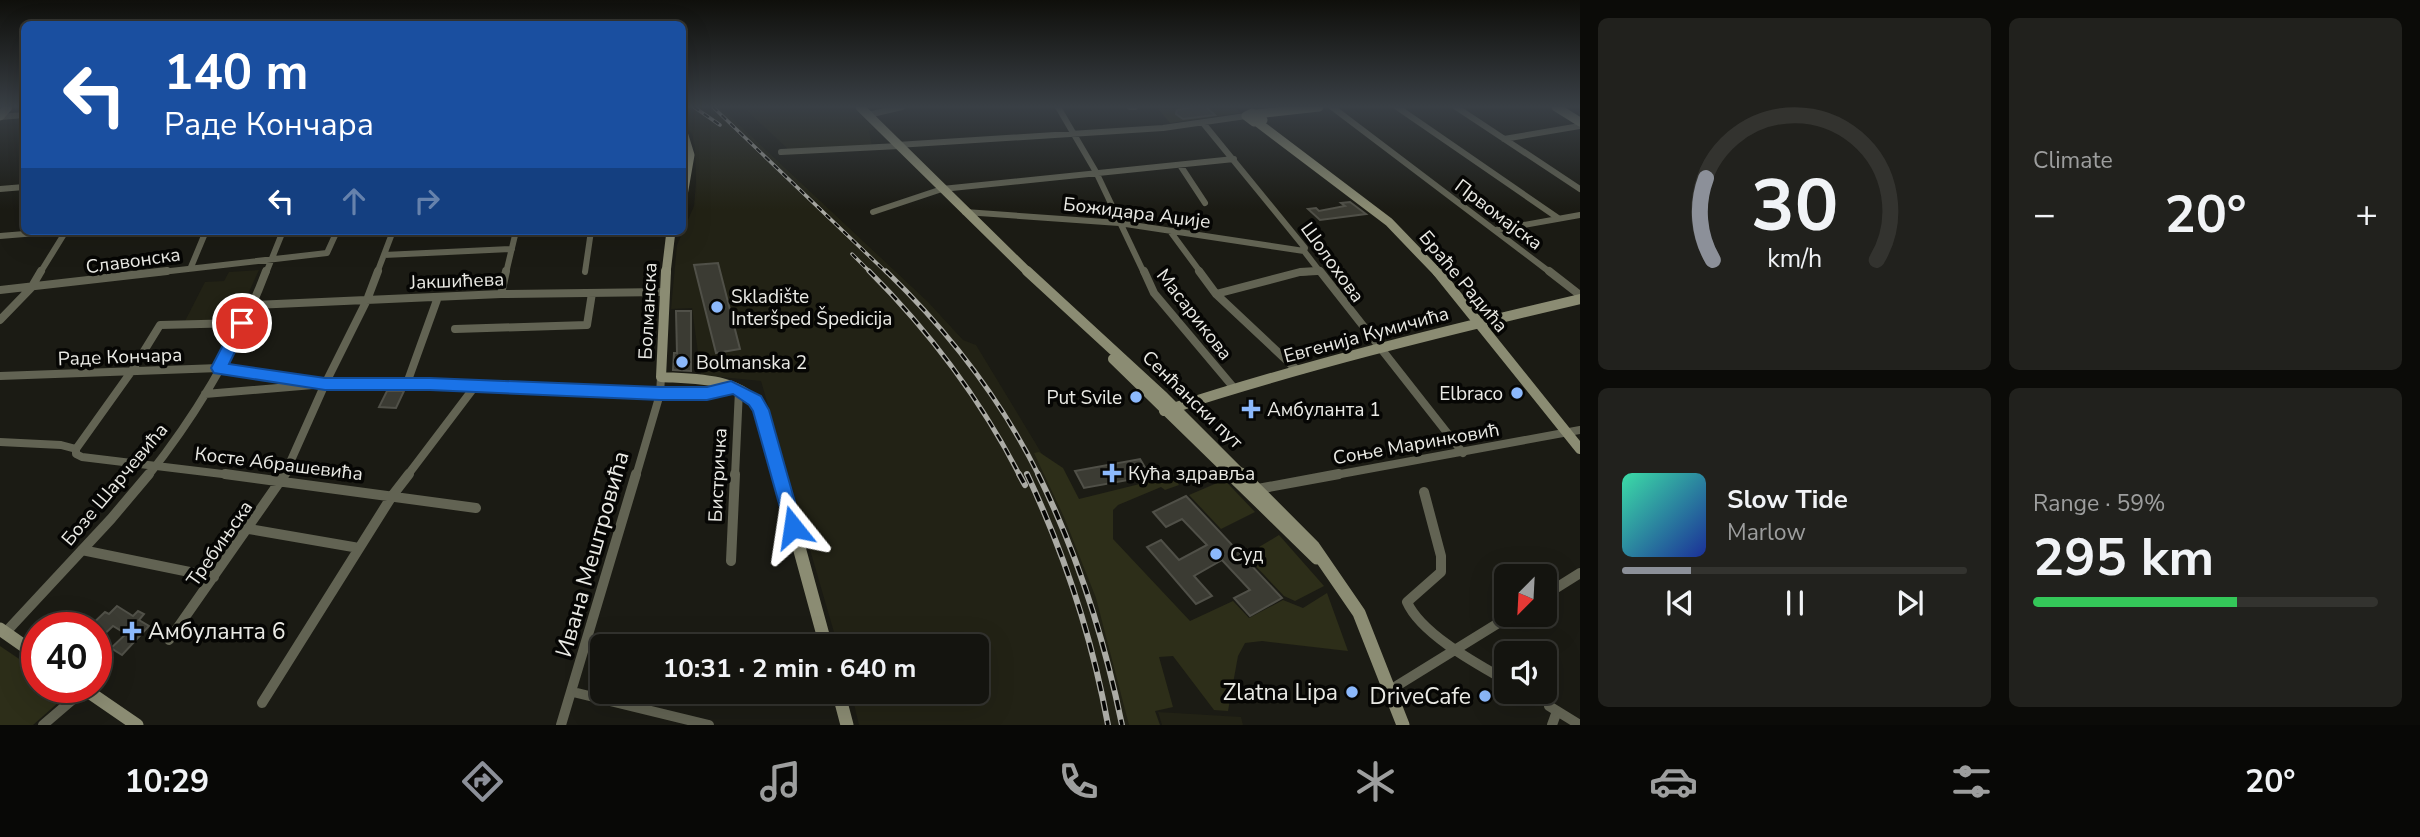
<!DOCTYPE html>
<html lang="en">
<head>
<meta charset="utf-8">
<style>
	:root { --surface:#14140f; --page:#21211d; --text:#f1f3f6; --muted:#9d9e9e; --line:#33332f; --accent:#8c9099 }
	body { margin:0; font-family:"Nunito Sans",sans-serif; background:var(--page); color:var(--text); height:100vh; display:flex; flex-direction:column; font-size:26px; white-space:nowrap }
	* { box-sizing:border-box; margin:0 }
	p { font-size:23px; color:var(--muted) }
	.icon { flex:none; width:38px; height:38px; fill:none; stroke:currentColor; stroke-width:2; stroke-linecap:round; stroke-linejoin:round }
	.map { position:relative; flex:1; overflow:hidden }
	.sheet { display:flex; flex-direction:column; gap:18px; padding:18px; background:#0b0b08; width:840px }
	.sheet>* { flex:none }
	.guide { position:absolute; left:21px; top:21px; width:665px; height:214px; border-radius:10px; box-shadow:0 7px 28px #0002,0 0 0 2px var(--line); background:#1a4fa0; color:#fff; overflow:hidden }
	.needle { width:46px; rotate:204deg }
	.fabs { position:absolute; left:1494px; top:564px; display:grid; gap:14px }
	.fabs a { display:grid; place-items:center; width:63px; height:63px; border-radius:10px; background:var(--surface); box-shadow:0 7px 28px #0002,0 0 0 2px var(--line); font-size:35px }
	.speed { position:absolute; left:21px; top:612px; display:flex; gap:14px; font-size:35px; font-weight:700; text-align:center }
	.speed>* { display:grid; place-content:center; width:91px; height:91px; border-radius:50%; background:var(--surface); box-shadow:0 7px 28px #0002,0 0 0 2px var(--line); line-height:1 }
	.speed .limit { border:10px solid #d22; background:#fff; color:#111 }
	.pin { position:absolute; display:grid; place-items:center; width:60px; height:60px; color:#fff; margin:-30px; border:4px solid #fff; border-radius:50%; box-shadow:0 2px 7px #0007 }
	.me { position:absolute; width:77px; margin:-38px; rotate:345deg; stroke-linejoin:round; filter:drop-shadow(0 0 5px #0008) }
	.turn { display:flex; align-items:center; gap:24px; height:147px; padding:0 28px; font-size:32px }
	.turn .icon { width:91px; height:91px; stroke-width:2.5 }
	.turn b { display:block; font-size:49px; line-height:60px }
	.lanes { display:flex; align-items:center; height:66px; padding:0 28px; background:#0003; justify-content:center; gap:35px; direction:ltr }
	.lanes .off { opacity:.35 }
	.big { font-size:52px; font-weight:700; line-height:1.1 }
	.sheet .tile { flex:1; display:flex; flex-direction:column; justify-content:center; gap:10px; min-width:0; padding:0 24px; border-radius:10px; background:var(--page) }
	.sheet .dial { align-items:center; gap:0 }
	.dial svg { height:182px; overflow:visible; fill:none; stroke:var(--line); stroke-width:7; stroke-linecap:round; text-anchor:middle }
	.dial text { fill:var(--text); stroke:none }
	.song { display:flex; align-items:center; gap:21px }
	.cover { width:84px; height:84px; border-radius:10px; background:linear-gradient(135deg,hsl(160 70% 55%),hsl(230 70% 35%)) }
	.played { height:7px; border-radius:4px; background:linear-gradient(90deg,var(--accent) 20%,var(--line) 20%) }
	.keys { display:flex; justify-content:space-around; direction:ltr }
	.heat { display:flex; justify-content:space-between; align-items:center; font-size:38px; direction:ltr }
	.charge { height:10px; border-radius:5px; background:linear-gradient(90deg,#34c759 59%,var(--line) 0) }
	.sheet .tiles { flex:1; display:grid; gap:18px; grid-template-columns:repeat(2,1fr) }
	.trip { position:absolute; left:590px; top:634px; width:399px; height:70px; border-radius:10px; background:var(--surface); box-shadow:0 7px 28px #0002,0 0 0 2px var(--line); font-weight:700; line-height:70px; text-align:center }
	.tabs { display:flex; height:112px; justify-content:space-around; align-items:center; background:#080806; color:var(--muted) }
	.tabs .icon { width:49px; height:49px }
	.tabs .active { color:var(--accent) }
	.tabs b { font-size:32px; color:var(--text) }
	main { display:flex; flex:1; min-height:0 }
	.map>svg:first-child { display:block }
	.built { fill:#222215 }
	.green { fill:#2d2e19 }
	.building { fill:#3b3b33; stroke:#505048; stroke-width:2 }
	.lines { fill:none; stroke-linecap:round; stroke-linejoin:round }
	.street-far2 { stroke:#626353; stroke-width:6 }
	.street-far1 { stroke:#626353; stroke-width:8 }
	.street { stroke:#626353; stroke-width:10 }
	.secondary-far2 { stroke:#8b8c73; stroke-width:9 }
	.secondary-far1 { stroke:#8b8c73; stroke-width:10 }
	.secondary { stroke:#8b8c73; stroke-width:13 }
	.rail-far2-casing { stroke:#ababa5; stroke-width:3.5 }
	.rail-far1-casing { stroke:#ababa5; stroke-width:5 }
	.rail-casing { stroke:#ababa5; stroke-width:6 }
	.rail-far2 { stroke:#060604; stroke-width:2; stroke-dasharray:6; stroke-linecap:butt }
	.rail-far1 { stroke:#060604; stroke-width:2.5; stroke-dasharray:8; stroke-linecap:butt }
	.rail { stroke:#060604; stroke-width:3.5; stroke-dasharray:10; stroke-linecap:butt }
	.route { fill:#1a73e8; stroke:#114b97; stroke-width:2 }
	.poi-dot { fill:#8cb9fc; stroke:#060604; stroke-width:2.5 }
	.labels { text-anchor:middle; stroke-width:7; stroke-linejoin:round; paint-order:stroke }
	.street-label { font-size:19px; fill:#eaeae5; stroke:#060604 }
	.poi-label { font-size:19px; fill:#eaeae5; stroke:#060604; text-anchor:start }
	.near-street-label { font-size:23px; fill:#eaeae5; stroke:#060604 }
	.near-poi-label { font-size:23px; fill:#eaeae5; stroke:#060604; text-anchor:end }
</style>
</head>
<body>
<main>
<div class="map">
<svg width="1580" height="725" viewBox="0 0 1580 725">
	<rect width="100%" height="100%" fill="#1b1b14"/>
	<path class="built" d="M683,107H720L928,302L963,340L976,345L1042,454L1086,555L1135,725H859L851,691H976V646H838L761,381L701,375L692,308L671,309L677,245L694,206L696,182L695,146L692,134L683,124Z
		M743,107H853L875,129L869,131L872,146L789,150Z
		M259,270L236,320L185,321L205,282L224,281L229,272Z
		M1158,712L1241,717L1243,725H1162Z"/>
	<path class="green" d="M1166,107H1234L1241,113L1170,123L1158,109Z
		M1039,452L1063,468L1079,499L1164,478L1177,482L1179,485L1165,490L1161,487L1118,505L1113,510V539L1190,621L1233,601L1249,618L1283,600L1303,608L1327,593L1348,651L1262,641L1245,643L1238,656L1228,711L1214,710L1173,656L1159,657L1173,707L1155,711L1160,725H1129L1096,598L1064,517L1034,453Z
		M1215,470L1255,512L1221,529L1189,495L1217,483L1209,473Z
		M1279,535L1324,586L1295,601L1284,596L1249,559L1262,552L1259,547Z
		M0,646L37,671V688H61L69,693L33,725H0Z"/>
	<path class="building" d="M1193,107H1206L1215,115L1183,119L1176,114L1177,110Z
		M1350,202L1366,214L1320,220L1308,209L1316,208L1319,211L1345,206L1341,203Z
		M718,263L740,349L716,353L694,265Z
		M676,311H691V371L673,370L674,353H677Z
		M387,391H404L396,408L379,407Z
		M1140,459L1150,476L1084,488L1075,471Z
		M1186,496L1282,598L1250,616L1234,598L1250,590L1222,560L1194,576L1212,596L1196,604L1147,547L1161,540L1179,560L1207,545L1182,519L1166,527L1153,512Z
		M117,606L133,616L138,611L144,614L139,620L149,626L122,655L111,648L126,634L113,626L96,642V628H88L105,612L109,614Z"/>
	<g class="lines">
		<path class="street-far2" d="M1058,107L1096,172L1144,273
			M1130,107H1135
			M1332,107L1551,273
			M1397,107L1558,218
			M1456,107L1580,189
			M868,115L902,107
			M0,117L24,115
			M1203,123L1305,248L1304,251L1321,273
			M1504,139L1580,126
			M897,145L1163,128L1246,116
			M781,152L899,146
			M1180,165L1205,203
			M0,189L24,187
			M873,212L942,189L1234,159
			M965,212L1119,223L1304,251
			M1496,230L1580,215
			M1170,231L1201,273
			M0,236L61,231
			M384,255L512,249
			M191,267L206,231
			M585,272L591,231
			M40,273L66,231
			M153,273L327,253L337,231
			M266,273L283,231
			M377,273L393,231
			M506,273L516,231
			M1297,273L1320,271"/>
		<path class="street-far1" d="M1144,271L1154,293L1234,388
			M1199,271L1216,294L1297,370
			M1320,271L1463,453
			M1549,271L1580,295
			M0,290L167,271
			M501,294L506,271
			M1216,294L1300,272L1317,271
			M252,305L501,294L664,292
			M0,320L31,288L41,271
			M455,329L587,325L592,293
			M0,376L219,368L322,383
			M407,383L438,297
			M205,394L325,384L476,385L660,394L707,393L731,387
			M0,442L61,445L76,449V454L82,457L239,476
			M76,449L131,372L160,325L241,323
			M148,476C197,414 238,345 266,271
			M284,476L325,384L367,300L378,271
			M407,476L476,385
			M636,476L660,394L661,377
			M735,476L739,390
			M1330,476L1580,430"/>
		<path class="street" d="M225,474L476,508
			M1258,489L1339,474
			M1424,492L1441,556V572L1407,602C1421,634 1477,664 1507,681
			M249,529L359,548
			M82,550L214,577
			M731,561L735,474
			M1545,595L1580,573
			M5,633L111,519L149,474
			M169,640L285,474
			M1390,690L1513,614
			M1524,691L1531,695
			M573,692L709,725
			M262,703L392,496L409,474
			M1549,706L1580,725
			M43,725L85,689
			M561,725L636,474
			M1552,725L1557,711"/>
		<path class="secondary-far2" d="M860,107L1029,273
			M1556,107L1580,122
			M1257,114L1319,107
			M0,116L8,107
			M1261,116L1252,113L1246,116L1254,122L1263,120
			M1257,122L1389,222L1438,273
			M682,129L690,155L682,201
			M666,273L671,231"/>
		<path class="secondary-far1" d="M666,271L661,377C692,379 746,377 761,411C770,431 773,455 779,476
			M1027,271L1164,397L1243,476
			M1437,271L1580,449
			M1113,359L1233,476
			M1164,411C1301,366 1440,332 1580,299"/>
		<path class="secondary" d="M779,474L826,646
			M1231,474L1317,558
			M1241,474L1313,546L1359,613L1403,725
			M0,629L37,655
			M83,688L137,725
			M838,691L847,725"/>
		<defs>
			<path id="rail-far2" d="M694,107L720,125
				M713,107L887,273
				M852,254L871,273"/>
			<path id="rail-far1" d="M869,271C930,332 981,400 1020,476
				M886,271C947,330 1001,399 1039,476"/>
			<path id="rail" d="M1019,474L1025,485
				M1027,474C1065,555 1092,637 1108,725
				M1038,474C1078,555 1104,637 1122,725"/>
		</defs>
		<use href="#rail-far2" class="rail-far2-casing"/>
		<use href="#rail-far1" class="rail-far1-casing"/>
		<use href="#rail" class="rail-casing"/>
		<use href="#rail-far2" class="rail-far2"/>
		<use href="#rail-far1" class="rail-far1"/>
		<use href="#rail" class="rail"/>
	</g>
	<linearGradient id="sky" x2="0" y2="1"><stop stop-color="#0f0f0b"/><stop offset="0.51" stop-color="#393f45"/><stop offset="1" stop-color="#393f45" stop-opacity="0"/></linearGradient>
	<rect width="1580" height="209" fill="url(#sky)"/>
	<path class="route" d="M242,318L249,323L229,364L325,378H430L660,387H707L731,381L761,396L769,410L802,527L800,532L793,535L787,532L753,411L749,405L733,394L707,400H660L430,390H325L214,373L211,368L236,320Z"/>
	<g class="poi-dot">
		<circle cx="717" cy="307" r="7"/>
		<circle cx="682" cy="362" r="7"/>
		<circle cx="1517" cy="393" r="7"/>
		<circle cx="1136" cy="397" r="7"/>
		<path d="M1247.5 398.5h7v7h7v7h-7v7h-7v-7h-7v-7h7z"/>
		<path d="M1108.5 462.5h7v7h7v7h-7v7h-7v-7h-7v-7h7z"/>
		<circle cx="1216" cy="554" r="7"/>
		<path d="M128.5 620.5h7v7h7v7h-7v7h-7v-7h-7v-7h7z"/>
		<circle cx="1352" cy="692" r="7"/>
		<circle cx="1485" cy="696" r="7"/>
	</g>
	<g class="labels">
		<g class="street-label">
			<text transform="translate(1137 212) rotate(7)" y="7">Божидара Аџије</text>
			<text transform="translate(1499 214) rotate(37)" y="7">Првомајска</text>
			<text transform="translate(133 260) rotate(-8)" y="7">Славонска</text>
			<text transform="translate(1333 262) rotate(54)" y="7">Шолохова</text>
			<text transform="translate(457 280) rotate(-2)" y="7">Јакшићева</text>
			<text transform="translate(1464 281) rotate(50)" y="7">Браће Радића</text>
			<text transform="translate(647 311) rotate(-87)" y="7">Болманска</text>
			<text transform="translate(1195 314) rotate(52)" y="7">Масарикова</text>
			<text transform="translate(1366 334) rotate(-15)" y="7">Евгенија Кумичића</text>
			<text transform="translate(120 356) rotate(-2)" y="7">Раде Кончара</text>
			<text transform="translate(1193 399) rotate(44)" y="7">Сенћански пут</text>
			<text transform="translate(1416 443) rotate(-10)" y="7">Соње Маринковић</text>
			<text transform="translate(279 463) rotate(7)" y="7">Косте Абрашевића</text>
			<text transform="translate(717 475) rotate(-87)" y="7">Бистричка</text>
			<text transform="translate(114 484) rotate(-50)" y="7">Бозе Шарчевића</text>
			<text transform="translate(219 543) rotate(-55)" y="7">Требињска</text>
		</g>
		<g class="poi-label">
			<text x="731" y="303">Skladište<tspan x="731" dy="22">Interšped Špedicija</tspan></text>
			<text x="696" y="369">Bolmanska 2</text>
			<text x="1503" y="400" text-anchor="end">Elbraco</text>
			<text x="1122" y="404" text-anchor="end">Put Svile</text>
			<text x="1267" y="416">Амбуланта 1</text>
			<text x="1128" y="480">Кућа здравља</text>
			<text x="1230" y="561">Суд</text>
		</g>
		<g class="near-street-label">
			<text transform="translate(592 554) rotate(-74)" y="8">Ивана Мештровића</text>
		</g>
		<g class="near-poi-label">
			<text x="148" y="639" text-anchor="start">Амбуланта 6</text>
			<text x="1338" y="700">Zlatna Lipa</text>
			<text x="1471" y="704">DriveCafe</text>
		</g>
	</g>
</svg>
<div class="fabs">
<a><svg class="needle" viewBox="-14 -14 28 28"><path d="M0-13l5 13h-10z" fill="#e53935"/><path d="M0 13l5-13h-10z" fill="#9d9e9e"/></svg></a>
<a><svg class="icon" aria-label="sound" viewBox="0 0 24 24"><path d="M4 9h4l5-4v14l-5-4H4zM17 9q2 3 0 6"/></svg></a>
</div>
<div class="speed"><div class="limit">40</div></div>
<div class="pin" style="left:242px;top:323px;background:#d93025"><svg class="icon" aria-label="arrive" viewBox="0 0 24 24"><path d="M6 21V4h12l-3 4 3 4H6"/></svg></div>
<svg class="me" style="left:793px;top:527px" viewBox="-20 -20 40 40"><path d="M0-17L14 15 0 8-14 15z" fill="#1a73e8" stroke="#fff" stroke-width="4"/></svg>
<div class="trip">10:31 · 2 min · 640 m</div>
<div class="guide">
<div class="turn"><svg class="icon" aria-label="left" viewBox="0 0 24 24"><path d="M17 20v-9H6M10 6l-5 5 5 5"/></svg><div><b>140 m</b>Раде Кончара</div></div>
<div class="lanes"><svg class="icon" aria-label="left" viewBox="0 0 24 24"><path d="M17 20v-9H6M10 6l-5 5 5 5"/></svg><svg class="icon off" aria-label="ahead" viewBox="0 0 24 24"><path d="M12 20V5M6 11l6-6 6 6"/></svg><svg class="icon off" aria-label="right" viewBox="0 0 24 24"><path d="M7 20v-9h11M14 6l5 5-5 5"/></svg></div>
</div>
</div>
<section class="sheet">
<div class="tiles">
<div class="tile dial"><svg viewBox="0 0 100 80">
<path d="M14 69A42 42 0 1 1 86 69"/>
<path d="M14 69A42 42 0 0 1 11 33" stroke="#8c9099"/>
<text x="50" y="56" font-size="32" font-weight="700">30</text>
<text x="50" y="72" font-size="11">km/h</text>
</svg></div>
<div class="tile"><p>Climate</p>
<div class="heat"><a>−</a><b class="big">20°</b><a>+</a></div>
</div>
<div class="tile">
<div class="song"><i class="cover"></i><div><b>Slow Tide</b><p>Marlow</p></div></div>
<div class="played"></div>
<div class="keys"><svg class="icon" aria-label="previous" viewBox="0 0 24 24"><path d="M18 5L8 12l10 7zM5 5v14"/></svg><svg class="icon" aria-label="pause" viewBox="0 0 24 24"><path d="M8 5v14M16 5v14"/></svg><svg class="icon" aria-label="next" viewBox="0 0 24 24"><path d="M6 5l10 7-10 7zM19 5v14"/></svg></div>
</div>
<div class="tile"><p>Range · 59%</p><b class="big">295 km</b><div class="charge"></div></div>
</div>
</section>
</main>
<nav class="tabs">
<b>10:29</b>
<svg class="icon active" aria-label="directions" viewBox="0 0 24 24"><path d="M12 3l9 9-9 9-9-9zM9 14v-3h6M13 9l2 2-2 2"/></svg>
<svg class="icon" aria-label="music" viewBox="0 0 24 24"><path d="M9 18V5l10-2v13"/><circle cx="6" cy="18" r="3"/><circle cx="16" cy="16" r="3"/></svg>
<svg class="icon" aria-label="phone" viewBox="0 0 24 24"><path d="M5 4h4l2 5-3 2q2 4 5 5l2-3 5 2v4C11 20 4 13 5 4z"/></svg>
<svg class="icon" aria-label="climate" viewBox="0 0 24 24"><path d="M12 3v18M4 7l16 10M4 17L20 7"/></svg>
<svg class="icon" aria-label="car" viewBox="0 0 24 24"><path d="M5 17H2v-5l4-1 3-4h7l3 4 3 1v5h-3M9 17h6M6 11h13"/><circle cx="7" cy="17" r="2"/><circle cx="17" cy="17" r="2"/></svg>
<svg class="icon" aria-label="filters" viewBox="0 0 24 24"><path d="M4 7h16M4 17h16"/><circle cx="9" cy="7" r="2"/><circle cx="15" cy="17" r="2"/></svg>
<b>20°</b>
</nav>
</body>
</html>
